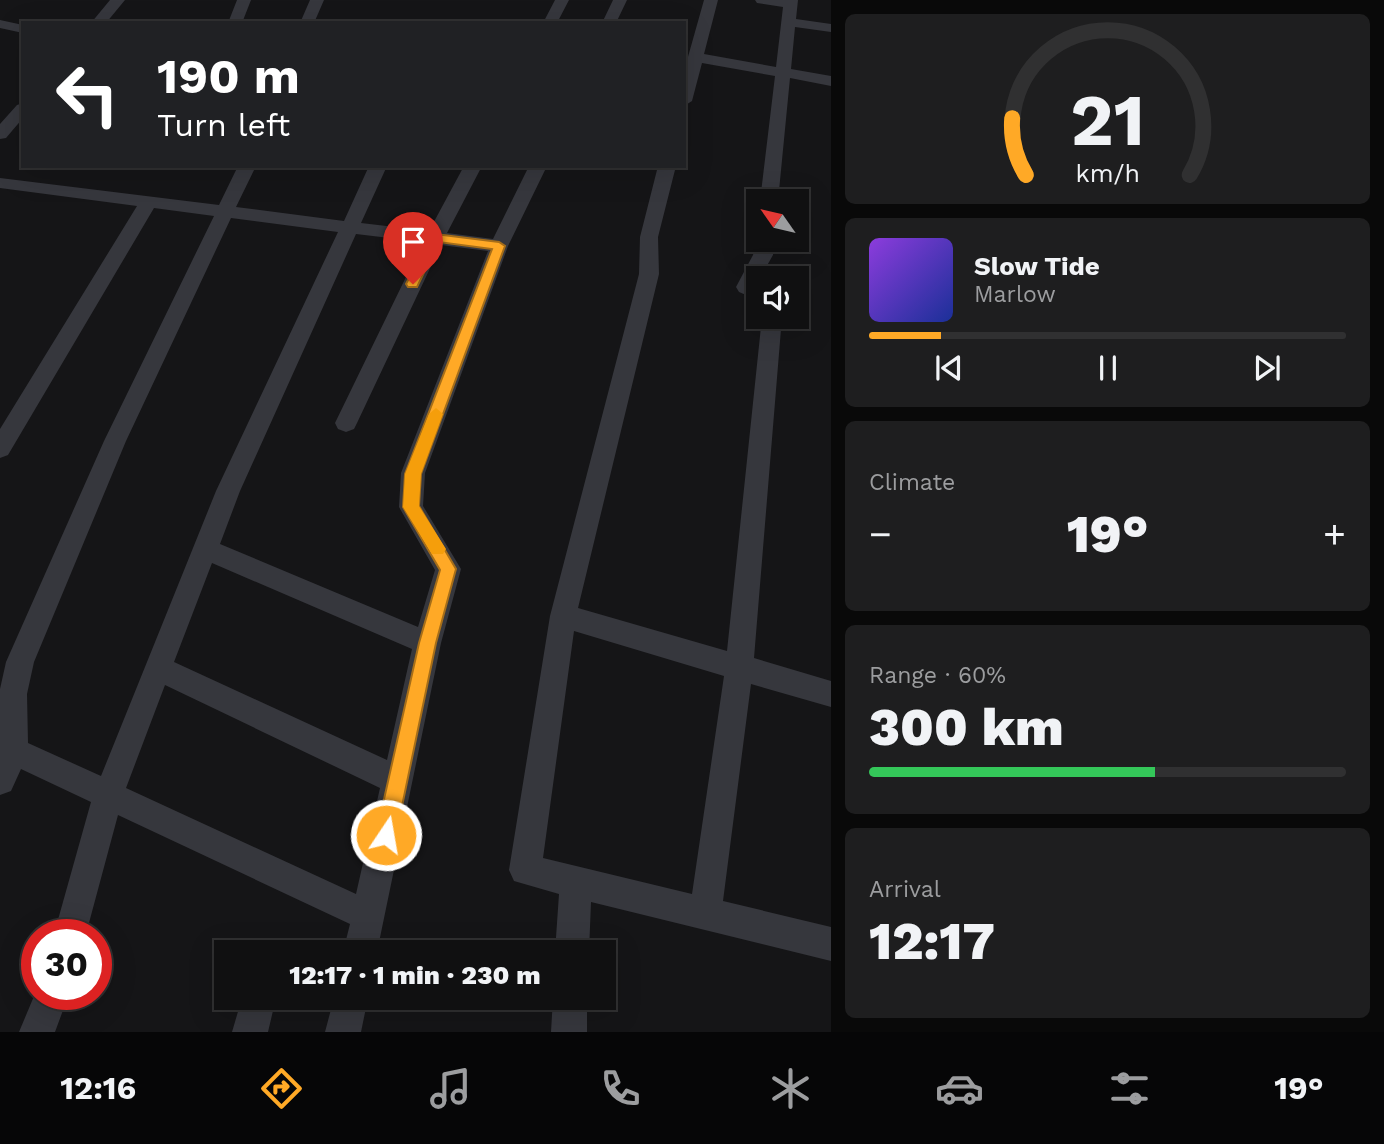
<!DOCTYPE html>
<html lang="en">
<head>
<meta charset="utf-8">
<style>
	:root { --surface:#101011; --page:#1e1e1f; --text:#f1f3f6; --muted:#9c9d9f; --line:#303031; --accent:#ffa926 }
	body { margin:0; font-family:"Work Sans",sans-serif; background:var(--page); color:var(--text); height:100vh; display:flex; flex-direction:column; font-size:26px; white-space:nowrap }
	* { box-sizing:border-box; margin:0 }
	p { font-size:23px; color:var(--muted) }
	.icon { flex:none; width:38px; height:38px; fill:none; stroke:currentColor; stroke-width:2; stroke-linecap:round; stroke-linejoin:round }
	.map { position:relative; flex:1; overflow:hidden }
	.sheet { display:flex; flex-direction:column; gap:14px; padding:14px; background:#090909; width:553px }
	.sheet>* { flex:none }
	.guide { position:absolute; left:21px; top:21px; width:665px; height:147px; border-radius:0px; box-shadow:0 7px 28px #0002,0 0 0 2px var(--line); background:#202124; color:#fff; overflow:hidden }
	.needle { width:46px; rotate:304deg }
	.tools { position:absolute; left:746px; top:189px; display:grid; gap:14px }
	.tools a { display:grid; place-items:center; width:63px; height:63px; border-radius:0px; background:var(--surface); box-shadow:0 7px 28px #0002,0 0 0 2px var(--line); font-size:35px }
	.speed { position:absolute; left:21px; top:919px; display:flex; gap:14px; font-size:35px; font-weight:700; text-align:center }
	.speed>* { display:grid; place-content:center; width:91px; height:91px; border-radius:50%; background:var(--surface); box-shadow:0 7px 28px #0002,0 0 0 2px var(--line); line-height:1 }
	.speed .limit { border:10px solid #d22; background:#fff; color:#111 }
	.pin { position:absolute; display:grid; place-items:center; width:60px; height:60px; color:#fff; margin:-72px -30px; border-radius:50% 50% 50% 0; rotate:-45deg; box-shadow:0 0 7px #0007 }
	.pin .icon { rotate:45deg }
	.me { position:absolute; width:77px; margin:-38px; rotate:12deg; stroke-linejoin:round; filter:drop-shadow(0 0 5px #0008) }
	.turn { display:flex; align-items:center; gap:24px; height:147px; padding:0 21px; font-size:32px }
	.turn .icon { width:91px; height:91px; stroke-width:2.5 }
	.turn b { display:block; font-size:49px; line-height:60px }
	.big { font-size:52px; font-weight:800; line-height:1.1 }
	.sheet .card { flex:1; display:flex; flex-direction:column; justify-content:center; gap:10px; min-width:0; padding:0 24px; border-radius:10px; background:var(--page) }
	.sheet .dial { align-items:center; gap:0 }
	.dial svg { height:182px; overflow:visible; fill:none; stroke:var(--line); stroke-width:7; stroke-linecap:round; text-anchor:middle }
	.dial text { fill:var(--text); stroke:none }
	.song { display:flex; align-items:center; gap:21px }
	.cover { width:84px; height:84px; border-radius:10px; background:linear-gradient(135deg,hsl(270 70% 55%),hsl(230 70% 35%)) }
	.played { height:7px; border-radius:4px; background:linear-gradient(90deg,var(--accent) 15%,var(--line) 15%) }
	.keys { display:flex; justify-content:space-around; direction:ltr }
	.heat { display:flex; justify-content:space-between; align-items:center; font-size:38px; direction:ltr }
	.charge { height:10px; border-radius:5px; background:linear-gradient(90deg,#34c759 60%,var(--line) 0) }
	.trip { position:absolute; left:214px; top:940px; width:402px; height:70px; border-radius:0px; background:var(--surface); box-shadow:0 7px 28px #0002,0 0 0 2px var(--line); font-weight:800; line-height:70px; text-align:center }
	.tab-bar { display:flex; height:112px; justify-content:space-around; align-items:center; background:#060607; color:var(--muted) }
	.tab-bar .icon { width:49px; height:49px }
	.tab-bar .current { color:var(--accent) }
	.tab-bar b { font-size:32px; color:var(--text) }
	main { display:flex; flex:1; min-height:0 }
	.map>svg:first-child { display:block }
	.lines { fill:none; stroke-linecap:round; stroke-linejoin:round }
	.street { fill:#36373d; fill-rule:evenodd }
	.route { fill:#ffa926; stroke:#a66e19; stroke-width:2 }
	.slow { fill:#f59e0b }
</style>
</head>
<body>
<main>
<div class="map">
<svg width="831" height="1032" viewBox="0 0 831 1032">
	<rect width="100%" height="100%" fill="#151517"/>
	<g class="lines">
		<path class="street" d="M110,0H125L106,23H91Z
			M237,0H251L242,23H228Z
			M310,0H324L314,23H300Z
			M555,0H569L557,23H543Z
			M613,0H627L616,23H602Z
			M704,0H718L704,54L776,67L783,7L757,3L755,0H798L796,19L831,24V32L795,27L791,69L831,76V86L790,78L778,201H760L775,76L702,63L692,101L684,106V71Z
			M0,20L23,25V33L0,28Z
			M23,103V118L6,138L0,139V124L17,105Z
			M238,166H256L236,207L344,221L369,166H387L361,223L429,231L464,166H482L447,233L493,239L529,166H547L508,246L425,473L423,506L461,569L441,643L377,952H343L350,924L118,815L86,934H54L91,802L21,769L11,791L0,795V689L6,662L104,441L214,216L154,208L8,455L0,458V429L137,206L0,188V178L219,205ZM231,218L338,232L216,491L101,776L28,743L27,694L34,662L126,441ZM356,234L423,242L335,423L338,429L346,432L354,429L357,423L441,245L488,251L401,473L399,507L435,570L418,627L220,544L240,491ZM212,563L412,649L387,760L174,662ZM165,685L380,788L356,894L126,788Z
			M658,166H676L658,237L659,274L578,608L727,651L762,317H782L754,658L831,681V707L751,684L723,901L831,927V961L591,902L589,952H555L559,894L514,881L509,870L550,616L639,274L640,237ZM574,631L724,676L692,894L543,858Z
			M758,237V240H774L773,255L760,278H758V300L739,292L736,287L753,255Z
			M37,989V994H69L55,1032H19Z
			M242,998H276L268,1032H232Z
			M334,998H368L361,1032H325Z
			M553,998H587V1032H551Z"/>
	</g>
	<path class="route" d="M435,234L499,242L505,246L421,474L419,506L456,569L436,643L396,835L393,842L386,845L379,842L376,835L419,643L440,570L403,507L405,474L492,249L439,242L417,287H408L406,284L429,238Z"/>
	<path class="slow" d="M436,408L443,414L421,474L419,506L446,549L443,554H432L403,507L405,474L429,414Z"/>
</svg>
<div class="tools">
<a><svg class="needle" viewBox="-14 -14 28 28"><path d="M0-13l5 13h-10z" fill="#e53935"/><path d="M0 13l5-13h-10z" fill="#9c9d9f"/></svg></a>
<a><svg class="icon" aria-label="sound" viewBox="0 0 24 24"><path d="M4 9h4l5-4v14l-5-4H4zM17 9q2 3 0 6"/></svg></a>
</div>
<div class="speed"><div class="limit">30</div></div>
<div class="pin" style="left:413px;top:284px;background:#d93025"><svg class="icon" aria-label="arrive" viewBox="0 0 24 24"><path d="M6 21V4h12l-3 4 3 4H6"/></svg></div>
<svg class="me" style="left:386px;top:835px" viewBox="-20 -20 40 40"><circle r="17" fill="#ffa926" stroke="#fff" stroke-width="3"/><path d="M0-11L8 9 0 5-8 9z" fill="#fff"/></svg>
<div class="trip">12:17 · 1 min · 230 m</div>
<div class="guide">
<div class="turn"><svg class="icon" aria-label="left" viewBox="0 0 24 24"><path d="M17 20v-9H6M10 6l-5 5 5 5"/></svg><div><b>190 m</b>Turn left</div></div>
</div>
</div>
<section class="sheet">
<div class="card dial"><svg viewBox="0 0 100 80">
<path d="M14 69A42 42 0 1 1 86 69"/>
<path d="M14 69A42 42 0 0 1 8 44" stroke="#ffa926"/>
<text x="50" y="56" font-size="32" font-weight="700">21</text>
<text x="50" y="72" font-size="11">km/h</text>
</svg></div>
<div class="card">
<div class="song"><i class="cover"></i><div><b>Slow Tide</b><p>Marlow</p></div></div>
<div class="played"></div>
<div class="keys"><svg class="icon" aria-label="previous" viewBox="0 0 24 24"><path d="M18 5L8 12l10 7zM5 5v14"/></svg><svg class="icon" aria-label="pause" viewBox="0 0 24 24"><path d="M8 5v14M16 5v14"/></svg><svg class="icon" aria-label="next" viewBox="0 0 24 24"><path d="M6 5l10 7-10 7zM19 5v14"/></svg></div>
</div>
<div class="card"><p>Climate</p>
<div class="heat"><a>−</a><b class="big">19°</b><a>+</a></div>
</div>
<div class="card"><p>Range · 60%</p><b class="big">300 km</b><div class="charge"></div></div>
<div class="card"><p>Arrival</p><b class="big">12:17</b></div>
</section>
</main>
<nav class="tab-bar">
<b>12:16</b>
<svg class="icon current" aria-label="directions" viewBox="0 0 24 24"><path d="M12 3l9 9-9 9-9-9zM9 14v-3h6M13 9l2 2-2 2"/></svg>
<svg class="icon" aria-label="music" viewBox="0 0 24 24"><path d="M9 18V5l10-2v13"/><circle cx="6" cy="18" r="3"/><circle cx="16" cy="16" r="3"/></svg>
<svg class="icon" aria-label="phone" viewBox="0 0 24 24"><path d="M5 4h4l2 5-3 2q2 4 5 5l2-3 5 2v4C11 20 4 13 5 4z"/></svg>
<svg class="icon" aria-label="climate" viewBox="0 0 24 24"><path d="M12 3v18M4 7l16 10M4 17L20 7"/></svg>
<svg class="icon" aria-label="car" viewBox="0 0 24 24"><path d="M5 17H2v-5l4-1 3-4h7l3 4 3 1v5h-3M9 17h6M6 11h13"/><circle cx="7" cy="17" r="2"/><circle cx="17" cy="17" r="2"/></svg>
<svg class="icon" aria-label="filters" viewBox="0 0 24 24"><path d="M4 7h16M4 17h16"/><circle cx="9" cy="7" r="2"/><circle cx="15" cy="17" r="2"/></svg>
<b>19°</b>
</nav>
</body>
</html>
